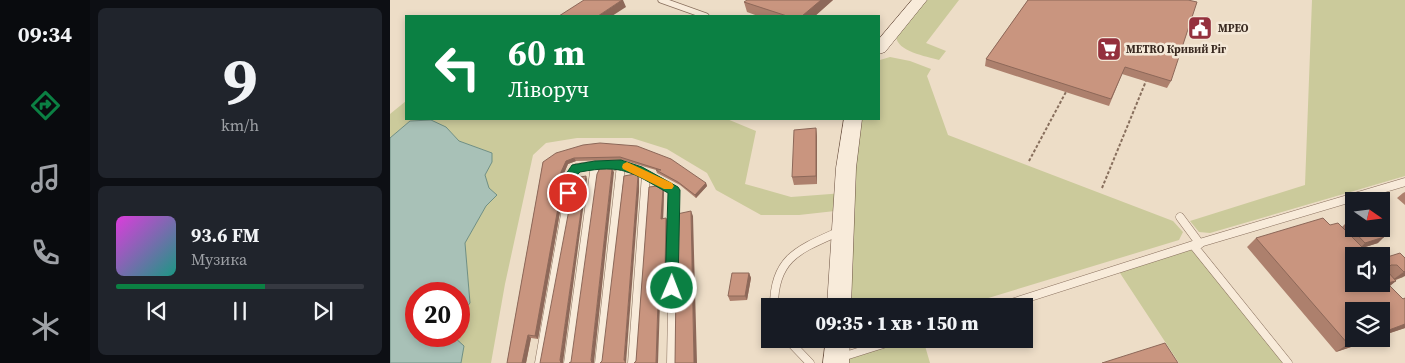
<!DOCTYPE html>
<html lang="uk">
<head>
<meta charset="utf-8">
<style>
	:root { --surface:#171b24; --page:#20242c; --text:#f1f3f6; --muted:#9ea1a6; --line:#363941; --accent:#0b8043 }
	body { margin:0; font-family:"Source Serif 4",serif; background:var(--page); color:var(--text); height:100vh; display:flex; flex-direction:column; font-size:19px; white-space:nowrap }
	* { box-sizing:border-box; margin:0 }
	p { font-size:16px; color:var(--muted) }
	.icon { flex:none; width:28px; height:28px; fill:none; stroke:currentColor; stroke-width:2; stroke-linecap:round; stroke-linejoin:round }
	.map { position:relative; flex:1; overflow:hidden }
	.side { display:flex; flex-direction:column; gap:8px; padding:8px; background:#0d0f14; width:300px }
	.side>* { flex:none }
	.top-card { position:absolute; left:15px; top:15px; width:475px; height:105px; border-radius:0px; box-shadow:0 2px 8px #0003; background:#0b8043; color:#fff; overflow:hidden }
	.needle { width:32px; rotate:104deg }
	.fabs { position:absolute; left:955px; top:192px; display:grid; gap:10px }
	.fabs a { display:grid; place-items:center; width:45px; height:45px; border-radius:0px; background:var(--surface); box-shadow:0 2px 8px #0003; font-size:25px }
	.speed { position:absolute; left:15px; top:282px; display:flex; gap:10px; font-size:25px; font-weight:700; text-align:center }
	.speed>* { display:grid; place-content:center; width:65px; height:65px; border-radius:50%; background:var(--surface); box-shadow:0 2px 8px #0003; line-height:1 }
	.speed .limit { border:8px solid #d22; background:#fff; color:#111 }
	.pin { position:absolute; display:grid; place-items:center; width:42px; height:42px; color:#fff; margin:-21px; border:2px solid #fff; border-radius:50%; box-shadow:0 1px 5px #0007 }
	.me { position:absolute; width:55px; margin:-28px; rotate:1deg; stroke-linejoin:round; filter:drop-shadow(0 0 4px #0008) }
	.turn { display:flex; align-items:center; gap:18px; height:105px; padding:0 20px; font-size:22px }
	.turn .icon { width:65px; height:65px; stroke-width:2.5 }
	.turn b { display:block; font-size:35px; line-height:42px }
	.side .widget { flex:1; display:flex; flex-direction:column; justify-content:center; gap:8px; min-width:0; padding:0 18px; border-radius:8px; background:var(--page) }
	.side .dial { align-items:center; gap:0 }
	.dial b { font-size:65px; line-height:1 }
	.song { display:flex; align-items:center; gap:15px }
	.cover { width:60px; height:60px; border-radius:8px; background:linear-gradient(135deg,hsl(300 70% 55%),hsl(170 70% 35%)) }
	.played { height:5px; border-radius:2px; background:linear-gradient(90deg,var(--accent) 60%,var(--line) 60%) }
	.keys { display:flex; justify-content:space-around; direction:ltr }
	.trip { position:absolute; left:371px; top:298px; width:272px; height:50px; border-radius:0px; background:var(--surface); box-shadow:0 2px 8px #0003; font-weight:800; line-height:50px; text-align:center }
	main { display:flex; flex:1; min-height:0 }
	.dock { display:flex; flex-direction:column; width:90px; justify-content:space-around; align-items:center; background:#090b0e; color:var(--muted) }
	.dock .icon { width:35px; height:35px }
	.dock .current { color:var(--accent) }
	.dock b { font-size:22px; color:var(--text) }
	.map>svg:first-child { display:block }
	.green { fill:#cbca9b }
	.water { fill:#a8c1b7; stroke:#6f8f83 }
	.lines { fill:none; stroke-linecap:round; stroke-linejoin:round }
	.lane-far1-casing { stroke:#886f5d; stroke-width:7 }
	.lane-casing { stroke:#886f5d; stroke-width:9 }
	.secondary-casing { stroke:#6a5040; stroke-width:1 }
	.path { stroke:#886f5d; stroke-width:2; stroke-dasharray:3 2; stroke-linecap:butt }
	.lane-far1 { stroke:#f8ebda; stroke-width:5.5 }
	.lane { stroke:#f8ebda; stroke-width:8 }
	.secondary { fill:#f8ebda; fill-rule:evenodd }
	.wall { fill:#ad806d }
	.shaded-wall { fill:#8d6859 }
	.building { fill:#c9957f; stroke:#8d6859 }
	.route { fill:#0b8043; stroke:#07532c }
	.slow { fill:#f59e0b }
	.labels { text-anchor:middle; stroke-width:5; stroke-linejoin:round; paint-order:stroke }
	.far-poi-label { font-size:11px; font-weight:bold; fill:#392920; stroke:#f4e8d7; text-anchor:start }
</style>
</head>
<body>
<main>
<nav class="dock">
<b>09:34</b>
<svg class="icon current" aria-label="directions" viewBox="0 0 24 24"><path d="M12 3l9 9-9 9-9-9zM9 14v-3h6M13 9l2 2-2 2"/></svg>
<svg class="icon" aria-label="music" viewBox="0 0 24 24"><path d="M9 18V5l10-2v13"/><circle cx="6" cy="18" r="3"/><circle cx="16" cy="16" r="3"/></svg>
<svg class="icon" aria-label="phone" viewBox="0 0 24 24"><path d="M5 4h4l2 5-3 2q2 4 5 5l2-3 5 2v4C11 20 4 13 5 4z"/></svg>
<svg class="icon" aria-label="climate" viewBox="0 0 24 24"><path d="M12 3v18M4 7l16 10M4 17L20 7"/></svg>
</nav>
<section class="side">
<div class="widget dial"><b>9</b><p>km/h</p></div>
<div class="widget">
<div class="song"><i class="cover"></i><div><b>93.6 FM</b><p>Музика</p></div></div>
<div class="played"></div>
<div class="keys"><svg class="icon" aria-label="previous" viewBox="0 0 24 24"><path d="M18 5L8 12l10 7zM5 5v14"/></svg><svg class="icon" aria-label="pause" viewBox="0 0 24 24"><path d="M8 5v14M16 5v14"/></svg><svg class="icon" aria-label="next" viewBox="0 0 24 24"><path d="M6 5l10 7-10 7zM19 5v14"/></svg></div>
</div>
</section>
<div class="map">
<svg width="1015" height="363" viewBox="0 0 1015 363">
	<rect width="100%" height="100%" fill="#edddc7"/>
	<path class="green" d="M537,0H569L536,43L556,51L549,60C536,56 507,52 506,36Z
		M922,0H1015V176L820,233L809,232L800,221L915,185Z
		M500,57L520,61L541,69L537,76L558,135L783,221L793,232L789,240L572,306H455L463,169L470,119H489V63L490,60Z
		M16,101V119H337L366,131L355,184L401,197L454,193V210L409,215H371L326,190L317,173L277,149L242,138H187L156,143L143,155L115,284L101,363H71L74,346L63,336H69V316L80,303L75,243L96,206L107,195L99,188L95,175L102,162V153L69,141L56,127L20,121L0,138V114Z
		M803,245L898,363H789L728,270Z
		M509,339H533L540,363H447Z"/>
	<path class="water" d="M41,120L56,127L69,141L102,153V162L95,175L99,188L107,195L96,206L75,243L80,303L69,316V294H26V336H63L74,346L71,363H0V138L20,121Z"/>
	<g class="lines">
		<defs>
			<path id="lane-far1" d="M271,0L316,16"/>
			<path id="lane" d="M205,165C243,165 252,172 284,190L281,363
				M790,217L810,244
				M803,245L898,363
				M384,306C384,257 410,249 450,231
				M612,306L803,245L1015,182
				M397,339L420,363
				M452,357L509,339
				M149,363L182,174L186,168L205,165L178,363
				M209,363L231,165
				M242,363L256,175"/>
			<path id="secondary" d="M522,0H537L495,52L489,54V39Z
				M454,119H472L466,168L461,306H437L446,168Z
				M436,339H460L459,363H433Z"/>
		</defs>
		<use href="#lane-far1" class="lane-far1-casing"/>
		<use href="#lane" class="lane-casing"/>
		<use href="#secondary" class="secondary-casing"/>
		<path class="path" d="M639,161L677,90
			M712,188L756,81"/>
		<use href="#lane-far1" class="lane-far1"/>
		<use href="#lane" class="lane"/>
		<use href="#secondary" class="secondary"/>
	</g>
	<path class="wall" d="M443,0L425,16H368L357,12L354,2Z
		M638,0L781,81L777,88L732,74L719,106L595,66L596,59Z
		M426,128L427,137V184L404,185L402,177Z
		M193,145L316,183L317,186L306,198L290,185L267,173L266,170L232,160L186,161L178,164L171,181L173,180L175,183L148,339L141,338L136,363H117L153,162Z
		M273,188L274,191L273,219L278,221L277,273H271L246,361Z
		M1015,192V205L1007,198L1013,193Z
		M956,223L988,243L972,248L964,284L991,259L1015,258L1013,277L1006,280V281L1000,286L1013,299L1015,298V328L991,336V311L985,339L946,352L857,247L866,238L940,225L952,227Z
		M359,273L361,278L357,300L340,301L338,296Z"/>
	<path class="shaded-wall" d="M232,0H233L236,7L222,16H208Z
		M431,0H443L425,16H412Z
		M426,128L427,137V184L426,176Z
		M184,158L186,161L178,164L169,184L167,181L176,161Z
		M222,169L224,172L204,363H202L201,360Z
		M248,175L249,178V192L236,363L234,360Z
		M196,176L197,179L173,363H171L170,360Z
		M173,180L175,183L148,339L145,336Z
		M316,183L317,186L306,198L305,195Z
		M273,188L274,191L273,222L271,219Z
		M301,211L303,216L307,363H304Z
		M276,218L278,221L277,273L275,270Z
		M994,237L988,243L969,249L975,243Z
		M269,270L271,273L268,363H266Z
		M1015,271V276L1013,277L1001,281Z
		M359,273L361,278L357,300L355,296Z
		M1006,281L994,290L997,283Z
		M1015,324V328L991,336V333Z
		M138,335L141,338L136,363H132Z
		M974,339H985L946,352L958,344Z"/>
	<path class="building" d="M194,0H232L208,16H169Z
		M357,0H431L412,16H397L354,2Z
		M638,0H798L807,2L781,81L735,67L721,99L596,59Z
		M426,128V176L402,177L404,130Z
		M210,143L247,146L281,159L316,183L305,195L288,182L266,170H271L230,157L184,158L176,161L167,181L173,180L145,336L138,335L132,363H117L153,162L166,153L193,145Z
		M210,168L222,169L201,360L202,363H179L181,362L207,174Z
		M245,174L248,175L247,189L234,360L236,363H210L212,361L234,176Z
		M196,176L170,360L171,363H150L185,178Z
		M268,186L273,188L271,219L276,218L275,270H269L266,363H244L246,361L259,187Z
		M301,211L304,363H285L287,214Z
		M933,218L940,225L948,223L975,250L980,252L984,256H964V284H991V259L1010,253L1015,258V271L1014,272L1007,265H1001L998,268V272L1006,281L997,283L1013,299L1015,298V324L991,333V311H964V339H974L958,344L866,238Z
		M964,221V229H985L994,237L975,243L956,223Z
		M342,273H359L355,296H338Z
		M775,343L788,363H712Z"/>
	<path class="route" d="M231,160L252,167L288,187L290,190L288,288L287,292L282,294L277,292L275,288L278,193C241,172 233,164 190,172L187,175L182,196L178,197L172,193L176,174L182,165L205,161Z"/>
	<path class="slow" d="M237,162L282,183L284,186L282,189H274L233,169L232,167L233,164Z"/>
	<defs>
		<symbol id="civic-square" viewBox="-11 -11 22 22"><rect x="-9" y="-9" width="18" height="18" rx="4" fill="#94303d" stroke="#f4e8d7"/><path d="M-.6-6.5H3V-4.5H.6V-3L4-1V1h2V6H-6V1h2V-1L-.6-3ZM-1.2 2.5V6h2.4V2.5Z" fill="#fff"/></symbol>
		<symbol id="supermarket-square" viewBox="-11 -11 22 22"><rect x="-9" y="-9" width="18" height="18" rx="4" fill="#94303d" stroke="#f4e8d7"/><path d="M-6-5.5h2.5l.6 2H6L4.5 2H-2.5L-4.4-4H-6ZM-1.5 3.2a1.3 1.3 0 1 0 .1 0ZM3 3.2a1.3 1.3 0 1 0 .1 0Z" fill="#fff"/></symbol>
	</defs>
	<g fill-rule="evenodd">
		<use href="#civic-square" x="796" y="14" width="28" height="28"/>
		<use href="#supermarket-square" x="705" y="35" width="28" height="28"/>
	</g>
	<g class="labels">
		<g class="far-poi-label">
			<text x="828" y="32">МРЕО</text>
			<text x="736" y="53">METRO Кривий Ріг</text>
		</g>
	</g>
</svg>
<div class="fabs">
<a><svg class="needle" viewBox="-14 -14 28 28"><path d="M0-13l5 13h-10z" fill="#e53935"/><path d="M0 13l5-13h-10z" fill="#9ea1a6"/></svg></a>
<a><svg class="icon" aria-label="sound" viewBox="0 0 24 24"><path d="M4 9h4l5-4v14l-5-4H4zM17 9q2 3 0 6"/></svg></a>
<a><svg class="icon" aria-label="layers" viewBox="0 0 24 24"><path d="M12 4l9 5-9 5-9-5zM3 14l9 5 9-5"/></svg></a>
</div>
<div class="speed"><div class="limit">20</div></div>
<div class="pin" style="left:178px;top:193px;background:#d93025"><svg class="icon" aria-label="arrive" viewBox="0 0 24 24"><path d="M6 21V4h12l-3 4 3 4H6"/></svg></div>
<svg class="me" style="left:282px;top:288px" viewBox="-20 -20 40 40"><circle r="17" fill="#0b8043" stroke="#fff" stroke-width="3"/><path d="M0-11L8 9 0 5-8 9z" fill="#fff"/></svg>
<div class="trip">09:35 · 1 хв · 150 m</div>
<div class="top-card">
<div class="turn"><svg class="icon" aria-label="left" viewBox="0 0 24 24"><path d="M17 20v-9H6M10 6l-5 5 5 5"/></svg><div><b>60 m</b>Ліворуч</div></div>
</div>
</div>
</main>
</body>
</html>
